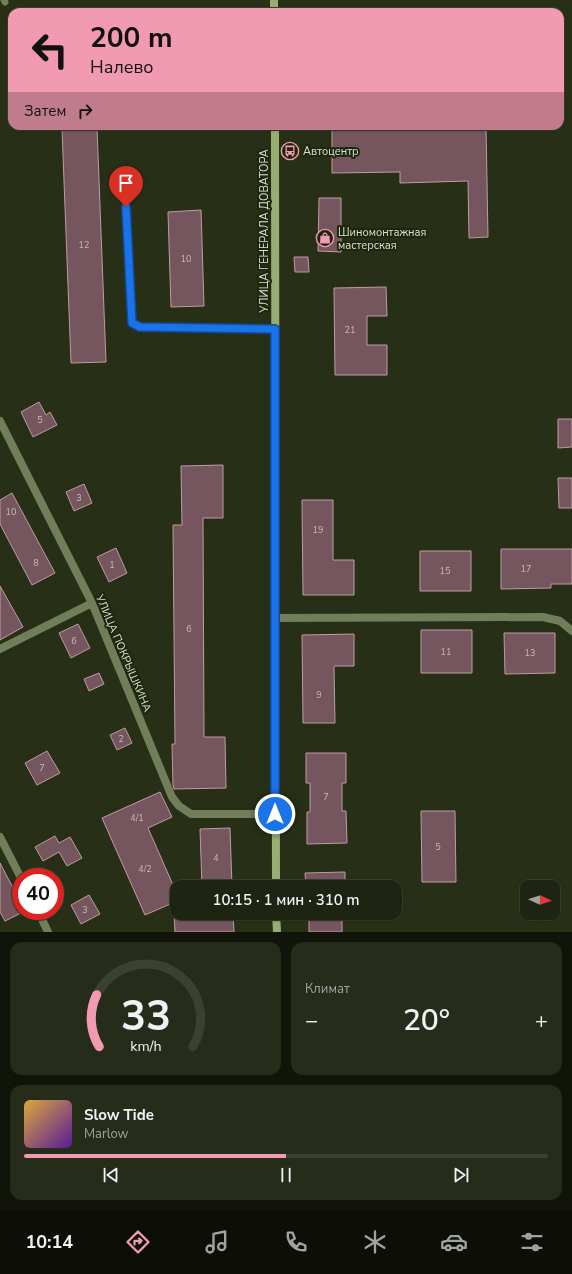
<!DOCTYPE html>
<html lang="ru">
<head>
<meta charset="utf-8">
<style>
	:root { --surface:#1d2411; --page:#252c1a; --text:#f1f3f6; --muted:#a0a49f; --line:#3b4131; --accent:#f19ab1 }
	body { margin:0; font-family:"Nunito Sans",sans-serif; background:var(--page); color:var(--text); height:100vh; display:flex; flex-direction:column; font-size:15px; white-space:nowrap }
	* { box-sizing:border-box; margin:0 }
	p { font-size:13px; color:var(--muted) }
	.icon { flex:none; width:22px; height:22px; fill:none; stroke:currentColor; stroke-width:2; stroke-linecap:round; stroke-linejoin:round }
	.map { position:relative; height:932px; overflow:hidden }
	.details { display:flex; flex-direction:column; gap:10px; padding:10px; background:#101409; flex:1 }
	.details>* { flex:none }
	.banner { position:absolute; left:8px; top:8px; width:556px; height:122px; border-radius:12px; box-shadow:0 1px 3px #0004,0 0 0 1px var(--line); background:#f19ab1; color:#111; overflow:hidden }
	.needle { width:26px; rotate:93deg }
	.tools { position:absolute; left:520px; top:880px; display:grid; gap:8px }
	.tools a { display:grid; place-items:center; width:40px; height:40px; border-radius:8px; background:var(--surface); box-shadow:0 1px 3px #0004,0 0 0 1px var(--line); font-size:20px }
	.speed { position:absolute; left:12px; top:868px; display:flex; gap:8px; font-size:20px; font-weight:700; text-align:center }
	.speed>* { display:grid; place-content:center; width:52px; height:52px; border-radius:50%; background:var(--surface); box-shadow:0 1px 3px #0004,0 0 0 1px var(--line); line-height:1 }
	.speed .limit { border:6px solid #d22; background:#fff; color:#111 }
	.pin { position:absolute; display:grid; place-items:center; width:34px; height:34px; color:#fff; margin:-41px -17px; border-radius:50% 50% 50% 0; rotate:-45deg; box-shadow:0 0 4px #0007 }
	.pin .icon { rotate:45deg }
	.me { position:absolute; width:44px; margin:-22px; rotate:0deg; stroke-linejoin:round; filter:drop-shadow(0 0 3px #0008) }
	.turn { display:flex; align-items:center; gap:14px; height:84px; padding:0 16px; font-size:18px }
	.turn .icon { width:52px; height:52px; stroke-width:2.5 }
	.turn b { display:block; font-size:28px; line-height:34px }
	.then { display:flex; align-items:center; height:38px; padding:0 16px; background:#0003; gap:8px; font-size:15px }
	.big { font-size:30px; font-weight:600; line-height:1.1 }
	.details .tile { flex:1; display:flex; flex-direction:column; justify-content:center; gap:6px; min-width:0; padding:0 14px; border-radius:12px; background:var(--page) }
	.details .dial { align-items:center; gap:0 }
	.dial svg { height:104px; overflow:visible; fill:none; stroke:var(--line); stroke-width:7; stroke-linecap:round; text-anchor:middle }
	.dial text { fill:var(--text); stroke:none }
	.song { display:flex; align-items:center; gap:12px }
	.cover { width:48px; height:48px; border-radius:6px; background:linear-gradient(135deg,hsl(40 70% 55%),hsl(270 70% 35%)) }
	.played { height:4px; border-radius:2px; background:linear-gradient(90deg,var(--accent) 50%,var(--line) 50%) }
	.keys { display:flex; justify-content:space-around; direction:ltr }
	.heat { display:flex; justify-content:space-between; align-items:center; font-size:22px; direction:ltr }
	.details .tiles { flex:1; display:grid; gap:10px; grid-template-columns:1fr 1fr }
	.tile:last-child { grid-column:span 2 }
	.trip { position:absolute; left:170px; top:880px; width:232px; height:40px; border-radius:12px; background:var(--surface); box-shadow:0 1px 3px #0004,0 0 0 1px var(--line); font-weight:600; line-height:40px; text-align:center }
	.tab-bar { display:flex; height:64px; justify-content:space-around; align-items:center; background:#0c0e07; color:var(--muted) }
	.tab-bar .icon { width:28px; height:28px }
	.tab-bar .current { color:var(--accent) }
	.tab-bar b { font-size:18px; color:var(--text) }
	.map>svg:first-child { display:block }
	.building { fill:#76565e; stroke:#bf9ba3 }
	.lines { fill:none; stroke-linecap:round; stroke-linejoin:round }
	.lane { stroke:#707f5a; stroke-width:7 }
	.street { stroke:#707f5a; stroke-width:8 }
	.secondary { stroke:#97ae72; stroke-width:8 }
	.route-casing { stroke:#114b97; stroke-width:10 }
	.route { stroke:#1a73e8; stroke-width:7 }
	.labels { text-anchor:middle; stroke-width:4; stroke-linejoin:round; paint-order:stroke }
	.number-label { font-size:9px; fill:#c1beb4 }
	.poi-label { font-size:11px; fill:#dae0d1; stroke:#1e260e; text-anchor:start }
	.street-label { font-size:11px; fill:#dae0d1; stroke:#1e260e }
</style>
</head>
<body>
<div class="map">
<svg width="572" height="932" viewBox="0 0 572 932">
	<rect width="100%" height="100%" fill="#273017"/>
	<path class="building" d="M332,126H486L488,237L469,238L468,181L400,183V172L332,173Z
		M97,128L106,362L71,363L62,129Z
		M319,198H341V252L318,251Z
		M201,210L204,306L171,307L168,212Z
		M294,257H308L309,272H295Z
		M386,287L387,316H367V345H387V375H335L334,288Z
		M39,402L46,415L50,412L57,425L33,437L21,412Z
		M558,419H572V447L558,448Z
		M223,465V518H203L204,737H225L226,788L174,789L173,785L172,744H175L173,525H182L181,466Z
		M558,478H572V508H559Z
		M84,484L92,503L74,511L66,492Z
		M12,493L55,573L32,585L0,524V500Z
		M302,500H333V560H354V595H303Z
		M116,548L127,573L109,582L97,557Z
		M501,549H572V584H551V588L501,589Z
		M420,551H471V591H420Z
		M0,586L23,627L0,640Z
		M78,624L90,648L71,658L59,633Z
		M421,630H472V673H421Z
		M504,633H555V673L505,674Z
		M354,634V666H334L335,723H303L302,635Z
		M99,673L104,684L89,691L84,679Z
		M125,728L132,743L117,750L110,735Z
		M47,751L60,773L37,785L25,763Z
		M306,753H346V783H342V811H346L347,843L307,844V812H310V783H306Z
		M160,792L172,817L148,828L177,894V901L145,915L102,818Z
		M421,811H455L456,882H422Z
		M230,828L232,887H202L200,829Z
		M55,836L59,843L70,837L82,858L67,866L59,852L43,861L35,847Z
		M0,863L21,903V911H25L5,921L0,912Z
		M345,872V887H306L305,873Z
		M89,895L100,914L81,924L71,905Z
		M174,913H233L234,932H175Z
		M309,913H342V932H309Z"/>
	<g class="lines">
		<path class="lane" d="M4,0L5,2
			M124,178L132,323L140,327L275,329"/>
		<path class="street" d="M0,421L92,603L172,797L179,806L191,814H275
			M275,618L543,617L560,621L572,631
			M0,649L92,603
			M0,837L21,878
			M38,911L48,932"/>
		<path class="secondary" d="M274,0V12
			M275,126L276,887
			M276,913L277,932"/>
	</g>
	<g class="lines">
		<defs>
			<path id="route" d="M126,207L132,323L140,327L275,329V814"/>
		</defs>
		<use href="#route" class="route-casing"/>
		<use href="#route" class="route"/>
	</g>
	<defs>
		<symbol id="bus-ring" viewBox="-11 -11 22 22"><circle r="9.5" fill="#1e260e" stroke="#f19ab1" stroke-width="1.5"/><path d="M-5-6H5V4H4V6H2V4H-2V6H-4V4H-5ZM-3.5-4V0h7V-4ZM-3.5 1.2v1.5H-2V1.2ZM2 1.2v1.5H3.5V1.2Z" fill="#f19ab1"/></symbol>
		<symbol id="shop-ring" viewBox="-11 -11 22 22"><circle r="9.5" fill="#1e260e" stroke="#f19ab1" stroke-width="1.5"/><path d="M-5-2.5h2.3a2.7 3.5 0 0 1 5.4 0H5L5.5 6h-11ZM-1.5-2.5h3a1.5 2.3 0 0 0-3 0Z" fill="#f19ab1"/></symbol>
	</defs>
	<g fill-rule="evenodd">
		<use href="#bus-ring" x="280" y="141" width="20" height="20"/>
		<use href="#shop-ring" x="315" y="228" width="20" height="20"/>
	</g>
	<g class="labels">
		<g class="number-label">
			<text x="84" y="248">12</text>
			<text x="186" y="262">10</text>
			<text x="350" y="333">21</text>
			<text x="40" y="423">5</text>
			<text x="79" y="501">3</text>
			<text x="11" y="515">10</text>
			<text x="318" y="533">19</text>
			<text x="36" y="566">8</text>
			<text x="112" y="568">1</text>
			<text x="526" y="572">17</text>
			<text x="445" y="574">15</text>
			<text x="189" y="632">6</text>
			<text x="74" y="644">6</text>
			<text x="446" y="655">11</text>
			<text x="530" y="656">13</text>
			<text x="319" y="698">9</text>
			<text x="121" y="742">2</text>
			<text x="42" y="771">7</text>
			<text x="326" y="800">7</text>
			<text x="137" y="821">4/1</text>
			<text x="438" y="850">5</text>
			<text x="216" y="861">4</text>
			<text x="145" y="872">4/2</text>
			<text x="85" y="913">3</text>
		</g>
		<g class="poi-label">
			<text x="303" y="155">Автоцентр</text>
			<text x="338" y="236">Шиномонтажная<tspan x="338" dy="13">мастерская</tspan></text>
		</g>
		<g class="street-label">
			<text transform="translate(264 231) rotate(-90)" y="4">УЛИЦА ГЕНЕРАЛА ДОВАТОРА</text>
			<text transform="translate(124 653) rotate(67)" y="4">УЛИЦА ПОКРЫШКИНА</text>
		</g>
	</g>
</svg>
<div class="tools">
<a><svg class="needle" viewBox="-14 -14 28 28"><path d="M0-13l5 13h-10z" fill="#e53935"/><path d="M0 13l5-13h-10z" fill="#a0a49f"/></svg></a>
</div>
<div class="speed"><div class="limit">40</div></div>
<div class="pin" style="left:126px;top:207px;background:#d93025"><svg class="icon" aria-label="arrive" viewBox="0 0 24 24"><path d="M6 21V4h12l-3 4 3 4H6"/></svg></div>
<svg class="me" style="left:275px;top:814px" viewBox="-20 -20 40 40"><circle r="17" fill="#1a73e8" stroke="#fff" stroke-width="3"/><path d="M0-11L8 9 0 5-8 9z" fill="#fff"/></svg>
<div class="trip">10:15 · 1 мин · 310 m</div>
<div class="banner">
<div class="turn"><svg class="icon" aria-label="left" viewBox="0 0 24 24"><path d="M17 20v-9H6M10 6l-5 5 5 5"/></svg><div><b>200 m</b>Налево</div></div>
<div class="then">Затем<svg class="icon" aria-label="right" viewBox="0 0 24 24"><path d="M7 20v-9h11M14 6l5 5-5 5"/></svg></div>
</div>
</div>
<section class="details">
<div class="tiles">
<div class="tile dial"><svg viewBox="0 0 100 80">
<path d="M14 69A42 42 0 1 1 86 69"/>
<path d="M14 69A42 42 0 0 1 12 29" stroke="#f19ab1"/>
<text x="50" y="56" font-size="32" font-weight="700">33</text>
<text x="50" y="72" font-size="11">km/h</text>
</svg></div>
<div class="tile"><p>Климат</p>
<div class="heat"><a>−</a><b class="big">20°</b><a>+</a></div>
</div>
<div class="tile">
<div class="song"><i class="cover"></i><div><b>Slow Tide</b><p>Marlow</p></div></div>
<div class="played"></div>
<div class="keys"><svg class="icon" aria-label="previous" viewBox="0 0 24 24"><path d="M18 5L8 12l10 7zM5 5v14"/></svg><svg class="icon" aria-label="pause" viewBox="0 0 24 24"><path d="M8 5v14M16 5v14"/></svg><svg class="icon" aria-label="next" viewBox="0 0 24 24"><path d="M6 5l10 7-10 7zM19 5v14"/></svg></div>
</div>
</div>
</section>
<nav class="tab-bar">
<b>10:14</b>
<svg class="icon current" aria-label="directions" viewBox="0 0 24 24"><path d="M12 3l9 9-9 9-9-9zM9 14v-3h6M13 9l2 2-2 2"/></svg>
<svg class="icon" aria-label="music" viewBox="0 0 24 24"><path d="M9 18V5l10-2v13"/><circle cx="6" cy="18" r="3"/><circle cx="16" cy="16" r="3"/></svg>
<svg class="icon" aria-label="phone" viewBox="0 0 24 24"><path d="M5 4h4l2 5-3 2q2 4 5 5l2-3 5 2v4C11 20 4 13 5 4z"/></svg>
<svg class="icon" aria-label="climate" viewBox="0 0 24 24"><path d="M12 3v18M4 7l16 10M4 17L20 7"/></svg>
<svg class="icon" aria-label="car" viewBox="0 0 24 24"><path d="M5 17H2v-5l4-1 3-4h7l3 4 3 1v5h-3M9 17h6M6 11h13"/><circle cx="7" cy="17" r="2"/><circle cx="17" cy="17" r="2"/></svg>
<svg class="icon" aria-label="filters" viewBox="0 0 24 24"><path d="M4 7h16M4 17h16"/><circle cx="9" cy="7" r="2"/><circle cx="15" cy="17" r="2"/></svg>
</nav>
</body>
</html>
